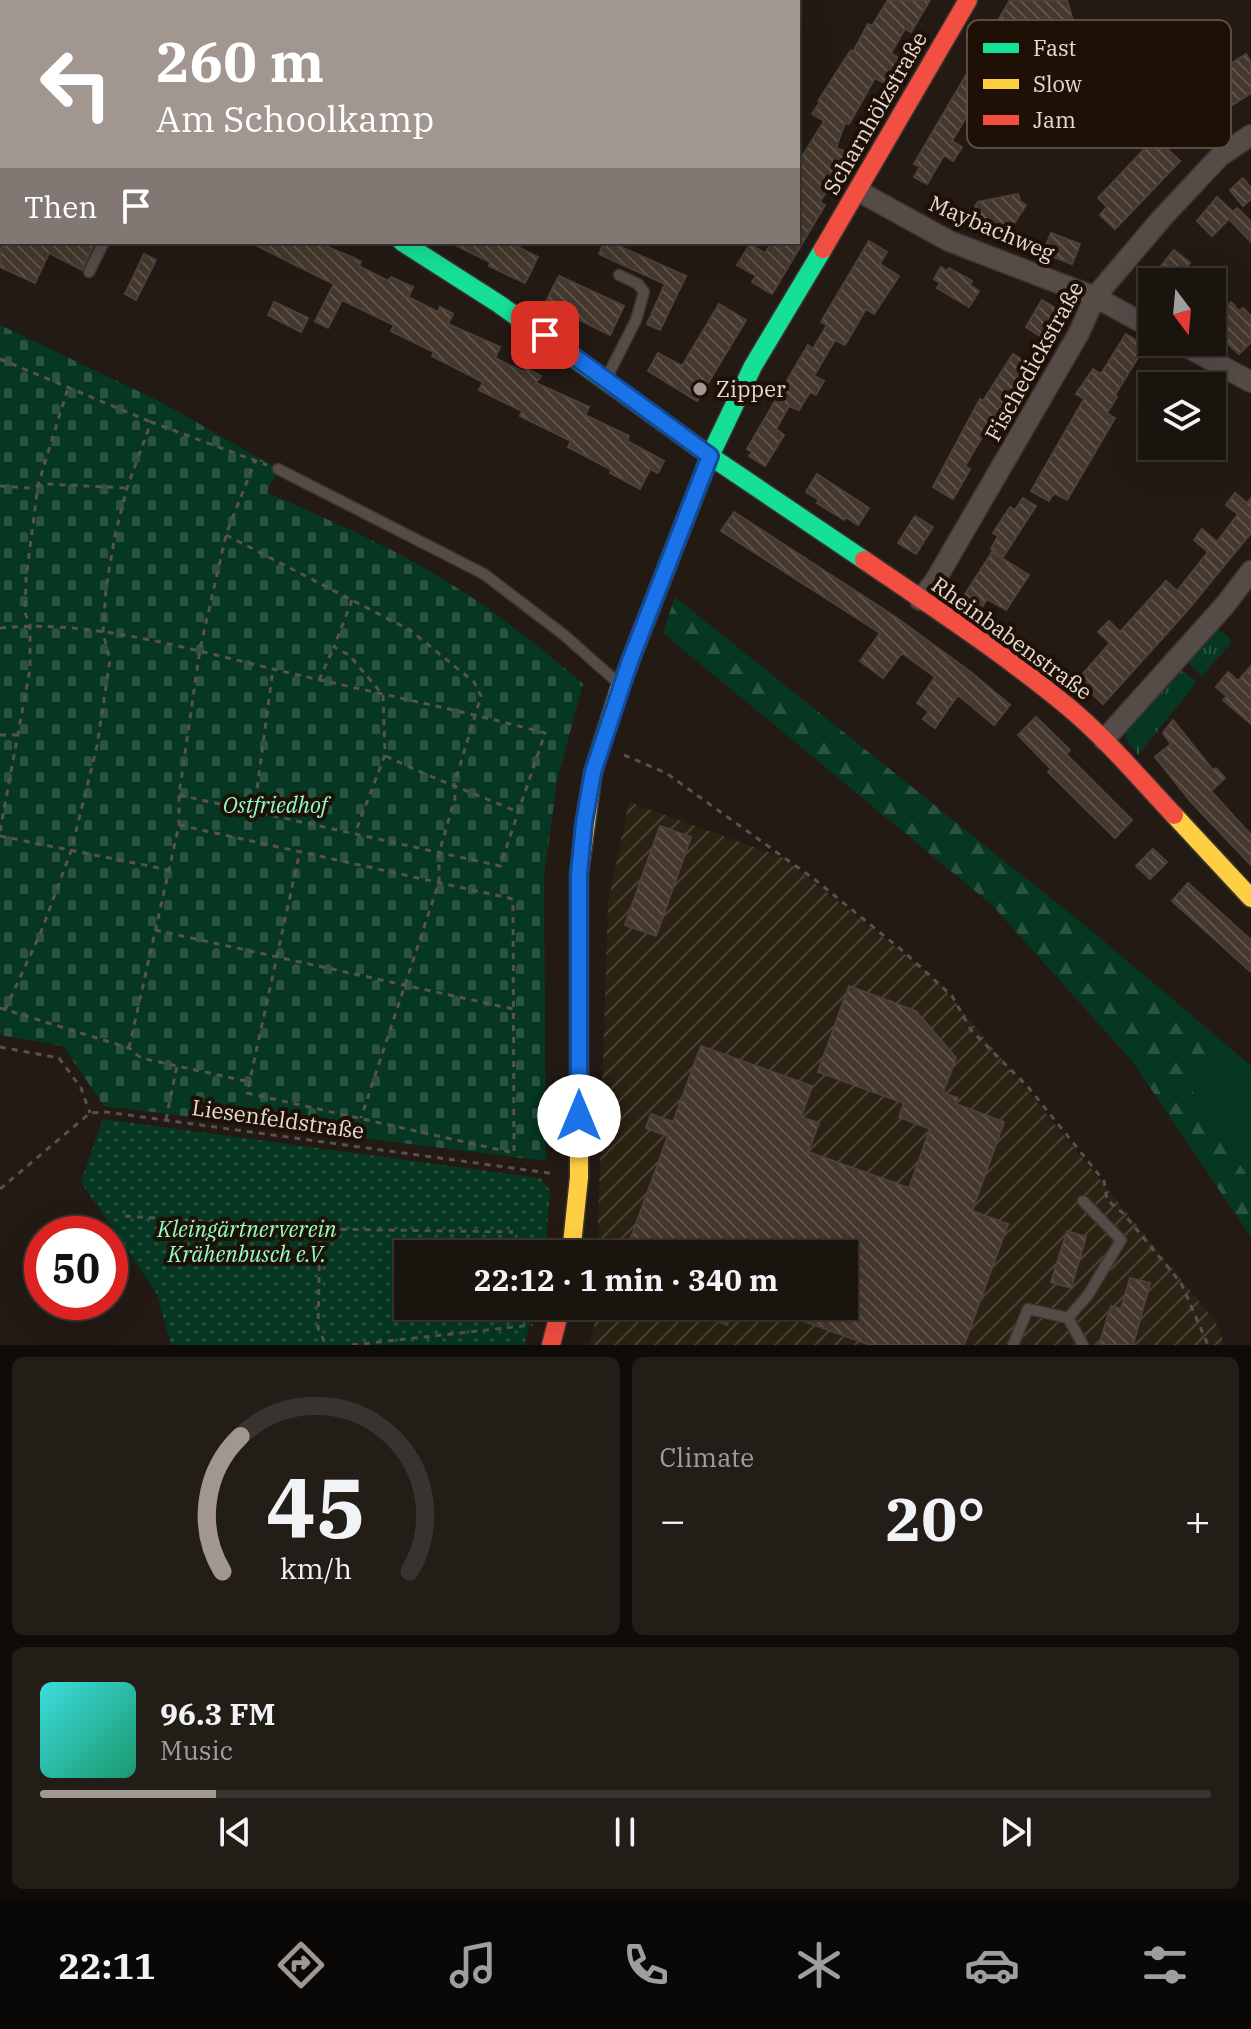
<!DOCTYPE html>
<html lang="en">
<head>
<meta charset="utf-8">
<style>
	:root { --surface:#1a140f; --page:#231d18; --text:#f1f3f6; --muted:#9f9e9e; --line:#38332f; --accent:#a29790 }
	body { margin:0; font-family:"IBM Plex Serif",serif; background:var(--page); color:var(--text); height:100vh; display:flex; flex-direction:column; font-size:30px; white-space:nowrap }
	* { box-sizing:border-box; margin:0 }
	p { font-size:26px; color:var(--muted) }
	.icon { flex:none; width:44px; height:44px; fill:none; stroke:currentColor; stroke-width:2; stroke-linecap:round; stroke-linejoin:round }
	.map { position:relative; height:1345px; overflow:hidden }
	.panel { display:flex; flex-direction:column; gap:12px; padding:12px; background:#0e0b08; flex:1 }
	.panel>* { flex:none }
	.banner { position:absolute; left:0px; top:0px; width:800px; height:244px; box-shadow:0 8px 32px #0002,0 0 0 2px var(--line); background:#a29790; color:#fff; overflow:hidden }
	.needle { width:52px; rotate:164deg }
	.tools { position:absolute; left:1138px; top:268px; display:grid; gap:16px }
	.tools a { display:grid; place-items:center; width:88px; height:88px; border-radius:0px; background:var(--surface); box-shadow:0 8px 32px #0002,0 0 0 2px var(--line); font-size:40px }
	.speed { position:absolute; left:24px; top:1216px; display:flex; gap:16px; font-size:40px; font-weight:700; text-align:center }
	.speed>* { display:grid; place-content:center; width:104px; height:104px; border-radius:50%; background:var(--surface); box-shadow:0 8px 32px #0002,0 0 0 2px var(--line); line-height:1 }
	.speed .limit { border:12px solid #d22; background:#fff; color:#111 }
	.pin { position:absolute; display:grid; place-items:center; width:68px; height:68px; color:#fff; margin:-34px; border-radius:16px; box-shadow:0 4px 12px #0006 }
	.me { position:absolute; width:88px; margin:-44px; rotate:0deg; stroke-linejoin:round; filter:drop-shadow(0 0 6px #0008) }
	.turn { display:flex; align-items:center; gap:28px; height:168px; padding:0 24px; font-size:36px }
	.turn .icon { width:104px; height:104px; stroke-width:2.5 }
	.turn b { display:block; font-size:56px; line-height:68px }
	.then { display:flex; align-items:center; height:76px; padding:0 24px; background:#0003; gap:16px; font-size:30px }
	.big { font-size:60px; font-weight:800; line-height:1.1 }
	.panel .widget { flex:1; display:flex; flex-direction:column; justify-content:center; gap:12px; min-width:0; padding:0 28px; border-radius:12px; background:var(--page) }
	.panel .dial { align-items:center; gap:0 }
	.dial svg { height:208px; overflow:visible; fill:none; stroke:var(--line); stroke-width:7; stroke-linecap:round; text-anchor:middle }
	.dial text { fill:var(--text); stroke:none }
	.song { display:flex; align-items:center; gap:24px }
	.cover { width:96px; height:96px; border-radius:12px; background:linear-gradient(135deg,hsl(180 70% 55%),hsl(160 70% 35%)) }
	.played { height:8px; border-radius:4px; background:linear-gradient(90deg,var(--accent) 15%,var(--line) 15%) }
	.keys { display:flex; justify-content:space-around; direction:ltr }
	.heat { display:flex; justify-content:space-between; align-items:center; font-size:44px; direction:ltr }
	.panel .tiles { flex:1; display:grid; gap:12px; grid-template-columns:1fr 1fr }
	.widget:last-child { grid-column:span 2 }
	.trip { position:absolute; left:394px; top:1240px; width:464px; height:80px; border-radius:0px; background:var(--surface); box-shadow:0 8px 32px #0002,0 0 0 2px var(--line); font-weight:800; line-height:80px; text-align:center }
	.menu { display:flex; height:128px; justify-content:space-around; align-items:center; background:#0a0806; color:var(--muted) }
	.menu .icon { width:56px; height:56px }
	.menu .selected { color:var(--accent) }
	.menu b { font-size:36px; color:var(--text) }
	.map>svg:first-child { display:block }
	.industrial { fill:url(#industrial-furrows) }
	.grass { fill:url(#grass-tufts) }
	.forest { fill:url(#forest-firs) }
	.cemetery { fill:url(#cemetery-stones) }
	.garden { fill:url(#garden-dots) }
	.pitch { fill:#063722 }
	.building { fill:url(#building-back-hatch); stroke:#4a423c; stroke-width:2 }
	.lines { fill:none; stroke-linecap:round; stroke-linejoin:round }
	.lane-casing { stroke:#3b3430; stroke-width:13 }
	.street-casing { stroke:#3b3430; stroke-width:23 }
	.fast-casing { stroke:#3b3430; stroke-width:21 }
	.slow-casing { stroke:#3b3430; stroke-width:21 }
	.jam-casing { stroke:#3b3430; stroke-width:21 }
	.path { stroke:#58514c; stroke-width:3; stroke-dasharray:6 6; stroke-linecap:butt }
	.lane { stroke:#554c48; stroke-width:10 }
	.street { stroke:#554c48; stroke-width:20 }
	.fast { stroke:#16e098; stroke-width:18 }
	.slow { stroke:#ffcf43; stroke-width:18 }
	.jam { stroke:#f24e42; stroke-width:18 }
	.route-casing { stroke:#114b97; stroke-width:20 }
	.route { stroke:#1a73e8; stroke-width:14 }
	.poi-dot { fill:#a29790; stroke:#1f1006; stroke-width:3 }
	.labels { text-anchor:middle; stroke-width:8; stroke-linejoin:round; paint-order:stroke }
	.street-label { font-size:22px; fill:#e6dad3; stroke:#1f1006 }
	.poi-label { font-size:22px; fill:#e6dad3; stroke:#1f1006; text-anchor:start }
	.park-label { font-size:22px; font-style:italic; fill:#8fffc5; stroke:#1f1006 }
	.key { fill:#1f1006; stroke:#5b4d44; stroke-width:2 }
	.key-label { font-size:22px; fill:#e6dad3 }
</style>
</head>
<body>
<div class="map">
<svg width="1251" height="1345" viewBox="0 0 1251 1345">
	<defs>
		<pattern id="industrial-furrows" width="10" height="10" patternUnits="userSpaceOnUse" patternTransform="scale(2)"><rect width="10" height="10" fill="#2b2213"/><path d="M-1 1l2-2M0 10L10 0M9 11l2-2" fill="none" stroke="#4a4234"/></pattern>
		<pattern id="grass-tufts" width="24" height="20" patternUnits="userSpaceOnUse" patternTransform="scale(2)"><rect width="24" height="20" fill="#063722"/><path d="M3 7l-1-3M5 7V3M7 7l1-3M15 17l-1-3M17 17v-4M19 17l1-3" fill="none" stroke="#2a5341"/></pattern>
		<pattern id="forest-firs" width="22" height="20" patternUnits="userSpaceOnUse" patternTransform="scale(2)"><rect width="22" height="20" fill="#063722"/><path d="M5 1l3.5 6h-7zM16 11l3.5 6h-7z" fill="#2a5341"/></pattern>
		<pattern id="cemetery-stones" width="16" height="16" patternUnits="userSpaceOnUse" patternTransform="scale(2)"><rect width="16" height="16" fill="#063722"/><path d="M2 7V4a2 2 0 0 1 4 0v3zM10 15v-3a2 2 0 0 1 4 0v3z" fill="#2a5341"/></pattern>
		<pattern id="garden-dots" width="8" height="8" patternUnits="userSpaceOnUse" patternTransform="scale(2)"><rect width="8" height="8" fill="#063722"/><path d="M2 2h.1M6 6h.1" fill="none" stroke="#2a5341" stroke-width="1.8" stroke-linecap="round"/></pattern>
		<pattern id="building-back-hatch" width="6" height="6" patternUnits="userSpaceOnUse" patternTransform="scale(2)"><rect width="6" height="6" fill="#45372b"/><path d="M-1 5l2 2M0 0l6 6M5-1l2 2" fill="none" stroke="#605349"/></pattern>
	</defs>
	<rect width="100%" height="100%" fill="#231a14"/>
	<path class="industrial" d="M629,802L782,857L938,981L1215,1321L1225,1345H588L594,1328L595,1306H844V1254H597L608,903Z"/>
	<path class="grass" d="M1215,628L1229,637L1231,643L1202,676L1187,661Z
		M1180,669L1197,682L1138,755L1126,739L1125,731Z"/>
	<path class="forest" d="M675,597L1093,932L1229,1047L1191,1087L1198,1105L1251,1180V1237L1132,1061L992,905L663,633Z"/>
	<path class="cemetery" d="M0,325L161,402L278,469L267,492C319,516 374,539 423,567C480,600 534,641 583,684L557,781L544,876L546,1161L104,1106L63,1046L0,1035Z"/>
	<path class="garden" d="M103,1119L540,1178L550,1190L545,1254H408V1306H535L524,1345H171L157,1294L81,1182Z"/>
	<path class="pitch" d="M1229,1047L1251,1066V1180L1198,1105L1191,1087Z"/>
	<path class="building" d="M888,0H930L911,32L905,29L891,53L908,64L894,88L875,78L849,124L845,123L836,148L847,152L844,161L820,202L825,205L772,294L752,282L756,276L737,265L750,244L765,253L772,242H798V163L824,121L812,114L820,102L818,101L851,50L853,52L868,24L872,26Z
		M1010,0H1067L1074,24L1067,36L1048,25L1043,33L1034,27L1020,52L1028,56L1004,98L984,87L952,141L962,147L953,161L944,155L927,184L914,177L920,167L914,164Z
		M1246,54L1251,62V93L1214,117L1220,126L1196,144L1175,117L1221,82L1216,73Z
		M1155,138L1180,161L1115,229L1100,215L1107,207L1098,198Z
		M1243,178L1251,188V199L1243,206L1230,190Z
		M1018,194L1020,201L1026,205L1013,225L1007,221L997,237L968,218L978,202Z
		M1217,197L1233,212L1237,208L1251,222V242L1229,219L1212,236L1197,221Z
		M1051,233L1080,244L1072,264L1043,253Z
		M869,241L887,252L880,264L899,276L874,314L866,309L845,345L835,340L814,376L824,381L816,395L810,392L799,410L789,406L776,429L784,435L765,466L749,456L752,452L747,449L808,345L813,349L827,325L821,322Z
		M4,242H95L82,270L49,253L35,283L0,267V251Z
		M249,242H316L354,258L361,262L359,266L388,281L391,277L413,287L408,297L438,312L440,307L453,314L448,324L500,347L495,358L524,372L526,368L541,376L536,383L589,407L585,415L629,436L627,441L664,461L658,473L650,469L640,489L610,473L612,470L568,447L571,441L520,416L522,411L479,390L483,382L432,356L434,352L391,331L394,325L342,300L328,328L315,321L334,284Z
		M449,242H508L538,257L525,283L489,266L490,262Z
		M604,242H610L686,276L660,330L647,324L665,284L599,254Z
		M1174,250L1190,263L1175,282H1148Z
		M144,254L156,260L136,300L125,294Z
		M941,267L947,271L949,268L972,281L970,285L979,291L969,307L937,288L940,283L934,279Z
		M559,276L624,306L610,335L545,303Z
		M1042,300L1060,311L1043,338L1026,327Z
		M274,302L308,318L301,332L268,315Z
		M1231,302L1239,311L1243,308L1251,316V342L1239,354L1212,329V323Z
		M719,304L746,320L697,401L648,371L658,353L682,366Z
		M1126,334L1145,346L1115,395L1117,397L1107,413L1115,418L1067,500L1054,493L1049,501L1031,491L1084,399L1076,394L1093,369L1101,374Z
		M1013,354L1032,366L1014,394L1010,392L987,429L965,466L970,469L953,499L933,487L980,399L983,401Z
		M817,474L869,508L858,525L846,517L844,520L817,503L819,500L806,492Z
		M1235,493L1247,503L1251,498V533L1186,612L1103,704L1089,691L1084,696L1072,686L1110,643L1098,632L1109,621L1120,632L1166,581L1177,591L1208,552L1194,540L1202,529L1217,542L1238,514L1226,505Z
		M1023,498L1036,506L1003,557L991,549L998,536L993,533L1010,507L1015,510Z
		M734,512L897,618L972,673L1010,705L994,725L958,695L935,728L923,719L929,712L917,703L935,677L902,653L883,678L860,661L880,633L721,531Z
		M915,516L933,527L916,554L898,543Z
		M992,552L1029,575L1006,610L987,599L982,607L964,596Z
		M1251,666V724L1223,700L1227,696L1216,687L1228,672L1238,681Z
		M1036,717L1070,750L1066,754L1132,820L1115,838L1048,772L1051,769L1018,735Z
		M1173,720L1213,770L1216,768L1225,778L1211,791L1251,835V865L1192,803L1155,757L1171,744L1163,733Z
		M660,826L691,837L656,936L625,925Z
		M1153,849L1167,862L1150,879L1136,866Z
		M1188,883L1251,940V972L1172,901Z
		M849,986L916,1011L956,1058L943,1093L958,1098L956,1104L1004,1122L972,1211L1008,1224L964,1345H870L767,1308L844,1306V1254H625L668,1136L646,1128L651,1114L673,1122L701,1046L812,1086L801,1117L819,1123L808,1152L909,1188L930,1129L899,1117L904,1103L818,1072Z
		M1067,1231L1086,1237L1071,1288L1051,1282Z
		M1130,1278L1150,1283L1133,1345H1099L1111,1306L1121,1309Z
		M681,1306H733L727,1325Z"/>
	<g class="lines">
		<defs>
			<path id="lane" d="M649,2L650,0
				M0,92L2,90
				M89,272L104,242
				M607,377L636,320L644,292L638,284L619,275
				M278,469L484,574L564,635L617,682
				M1068,1318L1083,1345
				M1013,1345L1028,1309L1068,1318L1088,1295L1121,1240L1083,1201"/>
			<path id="street" d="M85,2L86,0
				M327,2L328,0
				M858,191L949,241L1095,297L1152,328
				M1178,342L1251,382
				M920,600L935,581L1079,333L1095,297L1162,218L1220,156L1251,135
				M1104,740L1225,605L1251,571"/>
			<path id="fast" d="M402,242L499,304L710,456L864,560
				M619,690L710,456L753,366L823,249"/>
			<path id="slow" d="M1174,815L1251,898
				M571,1254L579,1177V874L593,772L619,690"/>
			<path id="jam" d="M823,249L968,0
				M864,560C933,607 1003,653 1067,706C1106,738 1139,778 1174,815
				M551,1345L561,1306"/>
		</defs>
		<use href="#lane" class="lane-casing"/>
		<use href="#street" class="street-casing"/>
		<use href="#fast" class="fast-casing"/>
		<use href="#slow" class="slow-casing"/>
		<use href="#jam" class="jam-casing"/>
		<path class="path" d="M0,359L151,422
			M0,486L29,488L46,484L127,488
			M226,535L410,630L474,682L481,696L454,785L455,798L439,853V882L361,1118
			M352,600L334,647L349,655L383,695L385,755L355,833
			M0,628C90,619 189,649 277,670C366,691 456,709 545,733L500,866L179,795
			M319,680L334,647
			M0,735H18
			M624,755L666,773L814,879L904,952L952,996L971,1030L1028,1087L1104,1181L1107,1200L1123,1213L1181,1283L1208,1345
			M386,756C429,777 473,793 518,812
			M254,812L273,669
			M179,825L513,899L514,1153L247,1093L300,851
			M0,831L30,669V625L25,613L26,579L38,485L68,388
			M0,836L169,870
			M155,930L513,1009
			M0,1008L129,1048L141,1058L250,1082
			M5,1010L41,932L71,851L97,746L110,660L103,633L106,588L115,535L127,488L151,422L267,465
			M0,1047L59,1058L81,1088L90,1113
			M129,1048L179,825V795L200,649L226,535L255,461
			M166,1120L177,1065
			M0,1189L90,1113L106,1112L556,1174
			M125,1216L320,1229L513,1232
			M320,1229L318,1328L326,1345
			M352,1345L532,1325"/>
		<use href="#lane" class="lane"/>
		<use href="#street" class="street"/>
		<use href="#fast" class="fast"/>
		<use href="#slow" class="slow"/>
		<use href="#jam" class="jam"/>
	</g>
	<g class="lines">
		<defs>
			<path id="route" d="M545,335L710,456L630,661L593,772L584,823L579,874V1116"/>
		</defs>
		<use href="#route" class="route-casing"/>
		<use href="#route" class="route"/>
	</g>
	<circle class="poi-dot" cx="700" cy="389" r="8"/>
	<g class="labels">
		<g class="street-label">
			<text transform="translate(875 113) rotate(-60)" y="8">Scharnhölzstraße</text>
			<text transform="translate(992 228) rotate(23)" y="8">Maybachweg</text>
			<text transform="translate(1034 361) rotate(-61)" y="8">Fischedickstraße</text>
			<text transform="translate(1012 638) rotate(36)" y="8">Rheinbabenstraße</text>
			<text transform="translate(278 1119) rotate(8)" y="8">Liesenfeldstraße</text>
		</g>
		<g class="poi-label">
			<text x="716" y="397">Zipper</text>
		</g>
		<g class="park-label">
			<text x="275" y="813">Ostfriedhof</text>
			<text x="247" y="1237">Kleingärtnerverein<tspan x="247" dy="25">Krähenbusch e.V.</tspan></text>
		</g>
	</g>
	<rect x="967" y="20" width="264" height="128" rx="12" class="key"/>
	<rect x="983" y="43" width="36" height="10" fill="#16e098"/>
	<rect x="983" y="79" width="36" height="10" fill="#ffcf43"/>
	<rect x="983" y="115" width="36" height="10" fill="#f24e42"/>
	<g class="key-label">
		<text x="1033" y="56">Fast</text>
		<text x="1033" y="92">Slow</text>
		<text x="1033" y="128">Jam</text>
	</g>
</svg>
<div class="tools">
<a><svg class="needle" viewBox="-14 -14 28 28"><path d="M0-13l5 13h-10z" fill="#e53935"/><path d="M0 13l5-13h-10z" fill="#9f9e9e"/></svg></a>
<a><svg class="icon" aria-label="layers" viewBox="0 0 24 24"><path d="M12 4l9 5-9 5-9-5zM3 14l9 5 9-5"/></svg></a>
</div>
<div class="speed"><div class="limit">50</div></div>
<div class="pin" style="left:545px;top:335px;background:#d93025"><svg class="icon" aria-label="arrive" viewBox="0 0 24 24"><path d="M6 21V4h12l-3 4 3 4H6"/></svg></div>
<svg class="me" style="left:579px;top:1116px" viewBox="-20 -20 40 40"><circle r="19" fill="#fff"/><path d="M0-13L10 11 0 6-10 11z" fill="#1a73e8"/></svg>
<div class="trip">22:12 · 1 min · 340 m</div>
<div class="banner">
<div class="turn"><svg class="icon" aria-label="left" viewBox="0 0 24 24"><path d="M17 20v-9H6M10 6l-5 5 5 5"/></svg><div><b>260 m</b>Am Schoolkamp</div></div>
<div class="then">Then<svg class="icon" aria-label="arrive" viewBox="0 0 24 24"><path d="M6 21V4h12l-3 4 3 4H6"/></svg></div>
</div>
</div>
<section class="panel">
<div class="tiles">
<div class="widget dial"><svg viewBox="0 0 100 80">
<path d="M14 69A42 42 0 1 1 86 69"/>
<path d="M14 69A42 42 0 0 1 21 17" stroke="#a29790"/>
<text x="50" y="56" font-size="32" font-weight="700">45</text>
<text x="50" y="72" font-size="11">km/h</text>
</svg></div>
<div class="widget"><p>Climate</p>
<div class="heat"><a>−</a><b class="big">20°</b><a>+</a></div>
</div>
<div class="widget">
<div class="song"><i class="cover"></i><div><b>96.3 FM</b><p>Music</p></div></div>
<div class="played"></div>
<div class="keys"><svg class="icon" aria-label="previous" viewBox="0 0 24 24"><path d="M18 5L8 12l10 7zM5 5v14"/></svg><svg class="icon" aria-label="pause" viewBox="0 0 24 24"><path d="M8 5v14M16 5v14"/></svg><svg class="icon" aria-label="next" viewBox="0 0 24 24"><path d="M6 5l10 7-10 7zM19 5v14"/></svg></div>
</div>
</div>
</section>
<nav class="menu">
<b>22:11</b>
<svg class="icon selected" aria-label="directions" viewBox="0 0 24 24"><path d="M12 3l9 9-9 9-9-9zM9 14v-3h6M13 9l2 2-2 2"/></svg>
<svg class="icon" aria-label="music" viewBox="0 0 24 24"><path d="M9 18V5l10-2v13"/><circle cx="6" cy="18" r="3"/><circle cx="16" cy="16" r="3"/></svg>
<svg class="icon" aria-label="phone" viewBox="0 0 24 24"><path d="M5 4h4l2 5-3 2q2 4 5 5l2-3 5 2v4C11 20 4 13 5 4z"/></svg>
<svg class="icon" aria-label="climate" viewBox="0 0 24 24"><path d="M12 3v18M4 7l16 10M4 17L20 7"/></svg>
<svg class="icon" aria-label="car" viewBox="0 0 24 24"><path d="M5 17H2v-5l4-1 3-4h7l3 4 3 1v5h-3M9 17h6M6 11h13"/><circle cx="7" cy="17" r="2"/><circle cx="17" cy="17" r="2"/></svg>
<svg class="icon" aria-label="filters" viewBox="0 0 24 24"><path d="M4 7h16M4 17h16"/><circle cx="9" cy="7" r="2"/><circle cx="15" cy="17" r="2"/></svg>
</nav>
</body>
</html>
